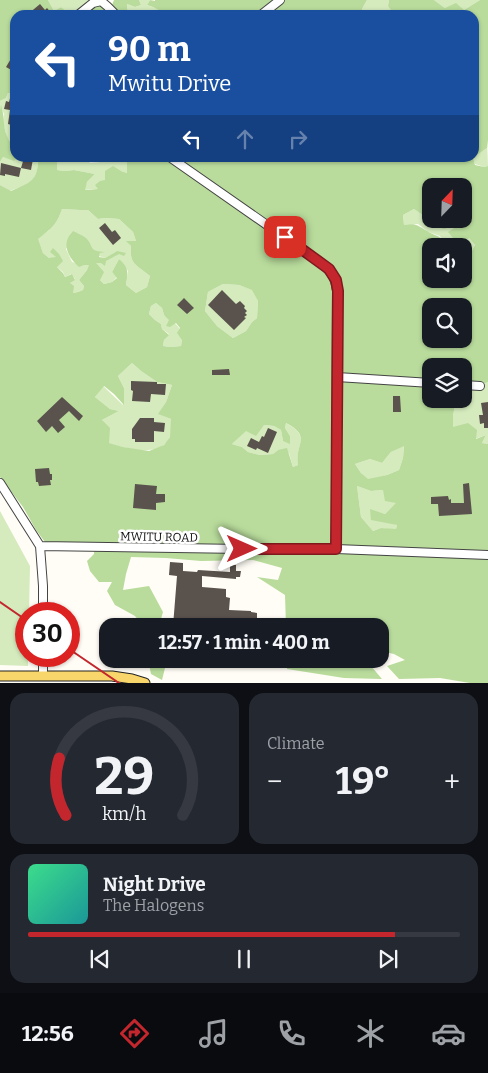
<!DOCTYPE html>
<html lang="en">
<head>
<meta charset="utf-8">
<style>
	:root { --surface:#171b24; --page:#242831; --text:#f1f3f6; --muted:#9ea1a6; --line:#363941; --accent:#c4262e }
	body { margin:0; font-family:Bitter,serif; background:var(--page); color:var(--text); height:100vh; display:flex; flex-direction:column; font-size:19px; white-space:nowrap }
	* { box-sizing:border-box; margin:0 }
	p { font-size:16px; color:var(--muted) }
	.icon { flex:none; width:28px; height:28px; fill:none; stroke:currentColor; stroke-width:2; stroke-linecap:round; stroke-linejoin:round }
	.map { position:relative; height:683px; overflow:hidden }
	.drawer { display:flex; flex-direction:column; gap:10px; padding:10px; background:#0d0f14; flex:1 }
	.drawer>* { flex:none }
	.top-card { position:absolute; left:10px; top:10px; width:469px; height:152px; border-radius:15px; box-shadow:0 1px 4px #0004; background:#1a4fa0; color:#fff; overflow:hidden }
	.needle { width:32px; rotate:23deg }
	.fabs { position:absolute; left:422px; top:178px; display:grid; gap:10px }
	.fabs a { display:grid; place-items:center; width:50px; height:50px; border-radius:10px; background:var(--surface); box-shadow:0 1px 4px #0004; font-size:25px }
	.speed { position:absolute; left:15px; top:602px; display:flex; gap:10px; font-size:25px; font-weight:700; text-align:center }
	.speed>* { display:grid; place-content:center; width:65px; height:65px; border-radius:50%; background:var(--surface); box-shadow:0 1px 4px #0004; line-height:1 }
	.speed .limit { border:8px solid #d22; background:#fff; color:#111 }
	.pin { position:absolute; display:grid; place-items:center; width:42px; height:42px; color:#fff; margin:-21px; border-radius:10px; box-shadow:0 2px 8px #0006 }
	.me { position:absolute; width:55px; margin:-28px; rotate:90deg; stroke-linejoin:round; filter:drop-shadow(0 0 4px #0008) }
	.turn { display:flex; align-items:center; gap:18px; height:105px; padding:0 15px; font-size:22px }
	.turn .icon { width:65px; height:65px; stroke-width:2.5 }
	.turn b { display:block; font-size:35px; line-height:42px }
	.lanes { display:flex; align-items:center; height:48px; padding:0 15px; background:#0003; justify-content:center; gap:25px; direction:ltr }
	.lanes .off { opacity:.35 }
	.big { font-size:38px; font-weight:700; line-height:1.1 }
	.drawer .tile { flex:1; display:flex; flex-direction:column; justify-content:center; gap:8px; min-width:0; padding:0 18px; border-radius:15px; background:var(--page) }
	.drawer .dial { align-items:center; gap:0 }
	.dial svg { height:130px; overflow:visible; fill:none; stroke:var(--line); stroke-width:7; stroke-linecap:round; text-anchor:middle }
	.dial text { fill:var(--text); stroke:none }
	.song { display:flex; align-items:center; gap:15px }
	.cover { width:60px; height:60px; border-radius:8px; background:linear-gradient(135deg,hsl(150 70% 55%),hsl(180 70% 35%)) }
	.played { height:5px; border-radius:2px; background:linear-gradient(90deg,var(--accent) 85%,var(--line) 85%) }
	.keys { display:flex; justify-content:space-around; direction:ltr }
	.heat { display:flex; justify-content:space-between; align-items:center; font-size:28px; direction:ltr }
	.drawer .tiles { flex:1; display:grid; gap:10px; grid-template-columns:1fr 1fr }
	.tile:last-child { grid-column:span 2 }
	.trip { position:absolute; left:99px; top:618px; width:290px; height:50px; border-radius:15px; background:var(--surface); box-shadow:0 1px 4px #0004; font-weight:700; line-height:50px; text-align:center }
	.tabs { display:flex; height:80px; justify-content:space-around; align-items:center; background:#090b0e; color:var(--muted) }
	.tabs .icon { width:35px; height:35px }
	.tabs .selected { color:var(--accent) }
	.tabs b { font-size:22px; color:var(--text) }
	.map>svg:first-child { display:block }
	.green { fill:#d5ebbd }
	.forest { fill:#b9dc9c; fill-rule:evenodd }
	.building { fill:#5a524d }
	.lines { fill:none; stroke-linecap:round; stroke-linejoin:round }
	.minor-casing { stroke:#444; stroke-width:10 }
	.major-casing { stroke:#222; stroke-width:11 }
	.minor { stroke:#fff; stroke-width:8 }
	.major { stroke:#f9d66b; stroke-width:9 }
	.rail { stroke:#c4262e; stroke-width:2 }
	.route-casing { stroke:#7f191e; stroke-width:12 }
	.route { stroke:#c4262e; stroke-width:9 }
	.labels { text-anchor:middle; stroke-width:5; stroke-linejoin:round; paint-order:stroke }
	.street-label { font-size:12px; fill:#111; stroke:#fff }
</style>
</head>
<body>
<div class="map">
<svg width="488" height="683" viewBox="0 0 488 683">
	<rect width="100%" height="100%" fill="#fffdf5"/>
	<path class="green" d="M48,0H95L79,15H71L61,7L54,11Z
		M139,0H150L147,5L153,7L167,15H128L127,4L135,7L141,5Z
		M367,0H389L388,6L394,15H362V9Z
		M434,0H480L464,10L445,8Z
		M8,93L15,94V144H12L7,137L3,123L4,114L1,107L0,110V101L6,98Z
		M487,140L488,166L484,167L475,164L472,158L487,148Z
		M3,157L14,160L17,158H38C38,181 31,183 10,191L0,185V162Z
		M59,158H87L90,163L101,162L106,158L114,159V158H125L127,163V173L121,171L105,180L98,189H91L84,190L87,182L95,174L74,170L65,171L57,170V159Z
		M62,209L80,210H88L98,219L105,218L119,219L133,232L136,241H127L131,246C129,265 137,265 150,276L147,287L136,293L126,285L128,271L119,259L112,272L117,277L112,282L104,284L100,280L95,263L106,261L117,251L105,258L99,256L100,253L93,250L85,237L77,233L66,249L72,262L84,265L90,264L87,270L79,280L84,286L83,290L78,292L73,293L70,283L75,279L71,274L65,277L63,272L57,267L56,258H49L43,253L37,238C52,230 56,225 62,209Z
		M414,209L424,216L432,226L444,220L443,219H459V225L449,232L469,238L475,245L468,258H464V246H445L440,236L428,232L418,224L404,225L403,215Z
		M223,284L239,285L253,290L258,301L257,318L252,322L246,331L233,338L217,326L205,311L208,292Z
		M156,303L162,308L164,315C177,324 185,329 181,346L171,347L163,346L164,340L169,334L162,329L161,324L155,320L149,314L151,306Z
		M132,363L141,371L157,382L172,385L166,402L159,414L171,419C171,425 172,434 169,439C158,458 125,448 108,443L102,420L119,411L110,409L95,397L103,386L123,405L124,388L118,376Z
		M488,382V444L482,443L486,435L475,439L453,428V416L456,399H464V391L467,392Z
		M286,423C313,438 294,444 298,465L293,467L289,453L278,450L273,454L260,455L248,452L242,447L232,444L246,430L264,425L274,426L281,430L283,441L290,436L285,428Z
		M404,445L403,458L399,470L387,475L368,480L361,473L355,464L370,459L382,463L391,452Z
		M357,486L371,491L383,490L397,503L385,514L370,510L391,523L397,525L396,530L381,528L373,531L361,517Z
		M0,511L30,566L29,614H26V656H28V666L0,665Z"/>
	<path class="forest" d="M0,0H48L54,11L61,7L71,15H15V94L8,93L6,98L0,101Z
		M95,0H107L112,5L114,0H139L141,5L135,7L127,4L128,15L116,14L115,15H79Z
		M150,0L155,1V0H367L362,9V15H167L153,7L147,5Z
		M389,0H434L445,8L456,3L464,10L480,0H488V140L487,148L474,157V15H394L388,6Z
		M1,105C6,120 1,130 12,144H15V158H17L14,161L3,157L0,162V110Z
		M38,158H59L57,160V170L65,171L74,170L95,174L87,182L85,190L98,189L95,185L100,181L105,180V171L113,166L121,171L127,173V163L125,158H305L309,161L320,162L315,158H473L475,165L484,167L488,166V382L467,392L464,391V366H431V399H456L453,416V427L468,423L477,430L476,439L486,435L482,443L488,444V683H470L440,678L399,679L387,666L405,660L394,654L380,651V626H286L285,595L257,577L278,580L282,568L253,560L201,561L166,558L131,557L126,574L123,590L149,586L163,612L159,626H140L141,623L135,616L115,605L107,591L112,582H99L90,571L87,561L94,554V543L45,542L36,530L23,507L0,477V185L11,191C31,182 38,181 38,158ZM431,186H464V219H459V225L448,232L460,246L469,238L475,245L468,258H464V279H431V246H446C439,233 438,238 427,231C417,225 416,223 404,225L403,215L414,209L424,216L432,226L445,229L451,223L443,219H431V209L423,201L431,189ZM62,209L80,210H88L98,219L105,218L119,219L133,232L136,241H126L131,246C129,265 137,265 150,276L147,287L136,293L126,285C128,272 129,268 119,259L112,272L117,278L112,282L104,284L100,280L104,272L96,263H101L105,266L106,261L119,254L124,256L126,253L117,251L105,258L99,257L100,253L105,252C87,251 95,246 85,237C82,235 77,233 73,231C72,233 69,235 68,238C63,249 71,260 79,267L84,265H89L87,270L79,280L84,286L83,290L78,292L73,293L74,286L70,283L75,280L72,274L65,277L63,273L57,267L63,261L59,254L53,248L50,252L56,257L49,258L43,253L38,239C52,228 56,226 62,209ZM223,284L239,285L252,290L258,301L257,318L252,322L246,331L233,338L217,326L205,311L208,292ZM156,303L162,308L164,315L169,320L166,326L170,327L176,323L180,328L177,333L182,340L181,346L171,347L163,346L164,340L169,335L162,329L161,324L155,320L149,314L151,306ZM431,306H464V339H431ZM132,363L141,371L157,382L172,385L166,402L158,414L171,419L170,437L164,445L149,451L123,447L109,443L110,428L102,420L119,411L110,409L95,397L104,386L114,394L124,405V388L118,376ZM286,423C313,437 294,444 298,465L293,467L287,448L278,450L273,454L260,455L248,452L242,447L232,444L246,431L256,436L264,425L274,426L281,430L283,441L290,444V436L285,428ZM404,446L403,458L399,470L387,475L368,479L361,473L355,464L370,459L382,463L391,452ZM357,486L371,491L383,490L385,501L396,503L385,514L370,509L371,520L397,525L396,529L381,528L373,531L361,517Z
		M148,659L167,660L162,680L151,674Z
		M287,659H372L371,666L382,679L344,678L287,669Z"/>
	<path class="building" d="M40,4L45,10L47,8L53,15H27Z
		M15,52V72L6,67Z
		M13,87H15V126L8,124L10,110L4,109L6,101L9,102Z
		M24,158L33,159L31,170L21,168Z
		M1,163L21,168L19,177L5,174V176L0,175Z
		M105,223L112,232L115,230L121,238L113,245L99,228Z
		M222,290L236,304L240,301L245,306L244,308L247,311L245,313L247,315L244,317L246,318L234,330L208,305Z
		M184,298L194,308L187,314L177,305Z
		M229,369L230,375H212V370Z
		M131,381L157,382V384H166L165,395L151,394L150,402L132,401L133,391L131,390Z
		M393,396H400L401,412H393Z
		M62,397L83,416L79,421L69,411L59,420L65,427L58,433L52,426L46,432L37,421Z
		M488,402V428H484V423L480,424L479,415H483L481,403Z
		M140,418H154V422L165,423L164,432L154,431V442H135V439H132V429Z
		M268,428L277,432L268,453L257,448L256,450L247,446L251,438L259,442L262,436L264,437Z
		M49,468L50,474H52V480H50L51,485L39,486L38,482H36L35,469Z
		M469,483L472,514L439,516L438,504H431V497L448,496L449,500L451,499V503H464L463,484Z
		M135,484L157,486L156,494H165V502L156,503V510L133,508Z
		M170,562L183,563V571L197,572L198,570L230,572V565H236V571H241L240,577H236V579L202,576V587L226,589V597L230,598L229,610L251,611V612L257,613V626H222V620L202,619V626H173L177,576L169,575Z"/>
	<g class="lines">
		<defs>
			<path id="minor" d="M78,15L93,3L101,1L107,6L116,15
				M261,15L280,0
				M171,158L317,260C330,270 335,275 337,291L336,549
				M337,377L431,383
				M464,385L480,386
				M0,483L40,546L43,586V614
				M40,546L243,549H336L488,555
				M43,676V656"/>
			<path id="major" d="M0,676H112L132,679L145,683"/>
		</defs>
		<use href="#minor" class="minor-casing"/>
		<use href="#major" class="major-casing"/>
		<use href="#minor" class="minor"/>
		<use href="#major" class="major"/>
		<path class="rail" d="M0,602L26,620
			M69,649L119,683"/>
	</g>
	<g class="lines">
		<defs>
			<path id="route" d="M242,549H336L338,291L336,280L329,269L285,237"/>
		</defs>
		<use href="#route" class="route-casing"/>
		<use href="#route" class="route"/>
	</g>
	<g class="labels">
		<g class="street-label">
			<text transform="translate(159 537) rotate(1)" y="4">MWITU ROAD</text>
		</g>
	</g>
</svg>
<div class="fabs">
<a><svg class="needle" viewBox="-14 -14 28 28"><path d="M0-13l5 13h-10z" fill="#e53935"/><path d="M0 13l5-13h-10z" fill="#9ea1a6"/></svg></a>
<a><svg class="icon" aria-label="sound" viewBox="0 0 24 24"><path d="M4 9h4l5-4v14l-5-4H4zM17 9q2 3 0 6"/></svg></a>
<a><svg class="icon" aria-label="search" viewBox="0 0 24 24"><circle cx="10" cy="10" r="6"/><path d="M15 15l6 6"/></svg></a>
<a><svg class="icon" aria-label="layers" viewBox="0 0 24 24"><path d="M12 4l9 5-9 5-9-5zM3 14l9 5 9-5"/></svg></a>
</div>
<div class="speed"><div class="limit">30</div></div>
<div class="pin" style="left:285px;top:237px;background:#d93025"><svg class="icon" aria-label="arrive" viewBox="0 0 24 24"><path d="M6 21V4h12l-3 4 3 4H6"/></svg></div>
<svg class="me" style="left:242px;top:549px" viewBox="-20 -20 40 40"><path d="M0-17L14 15 0 8-14 15z" fill="#c4262e" stroke="#fff" stroke-width="4"/></svg>
<div class="trip">12:57 · 1 min · 400 m</div>
<div class="top-card">
<div class="turn"><svg class="icon" aria-label="left" viewBox="0 0 24 24"><path d="M17 20v-9H6M10 6l-5 5 5 5"/></svg><div><b>90 m</b>Mwitu Drive</div></div>
<div class="lanes"><svg class="icon" aria-label="left" viewBox="0 0 24 24"><path d="M17 20v-9H6M10 6l-5 5 5 5"/></svg><svg class="icon off" aria-label="ahead" viewBox="0 0 24 24"><path d="M12 20V5M6 11l6-6 6 6"/></svg><svg class="icon off" aria-label="right" viewBox="0 0 24 24"><path d="M7 20v-9h11M14 6l5 5-5 5"/></svg></div>
</div>
</div>
<section class="drawer">
<div class="tiles">
<div class="tile dial"><svg viewBox="0 0 100 80">
<path d="M14 69A42 42 0 1 1 86 69"/>
<path d="M14 69A42 42 0 0 1 10 34" stroke="#c4262e"/>
<text x="50" y="56" font-size="32" font-weight="700">29</text>
<text x="50" y="72" font-size="11">km/h</text>
</svg></div>
<div class="tile"><p>Climate</p>
<div class="heat"><a>−</a><b class="big">19°</b><a>+</a></div>
</div>
<div class="tile">
<div class="song"><i class="cover"></i><div><b>Night Drive</b><p>The Halogens</p></div></div>
<div class="played"></div>
<div class="keys"><svg class="icon" aria-label="previous" viewBox="0 0 24 24"><path d="M18 5L8 12l10 7zM5 5v14"/></svg><svg class="icon" aria-label="pause" viewBox="0 0 24 24"><path d="M8 5v14M16 5v14"/></svg><svg class="icon" aria-label="next" viewBox="0 0 24 24"><path d="M6 5l10 7-10 7zM19 5v14"/></svg></div>
</div>
</div>
</section>
<nav class="tabs">
<b>12:56</b>
<svg class="icon selected" aria-label="directions" viewBox="0 0 24 24"><path d="M12 3l9 9-9 9-9-9zM9 14v-3h6M13 9l2 2-2 2"/></svg>
<svg class="icon" aria-label="music" viewBox="0 0 24 24"><path d="M9 18V5l10-2v13"/><circle cx="6" cy="18" r="3"/><circle cx="16" cy="16" r="3"/></svg>
<svg class="icon" aria-label="phone" viewBox="0 0 24 24"><path d="M5 4h4l2 5-3 2q2 4 5 5l2-3 5 2v4C11 20 4 13 5 4z"/></svg>
<svg class="icon" aria-label="climate" viewBox="0 0 24 24"><path d="M12 3v18M4 7l16 10M4 17L20 7"/></svg>
<svg class="icon" aria-label="car" viewBox="0 0 24 24"><path d="M5 17H2v-5l4-1 3-4h7l3 4 3 1v5h-3M9 17h6M6 11h13"/><circle cx="7" cy="17" r="2"/><circle cx="17" cy="17" r="2"/></svg>
</nav>
</body>
</html>
